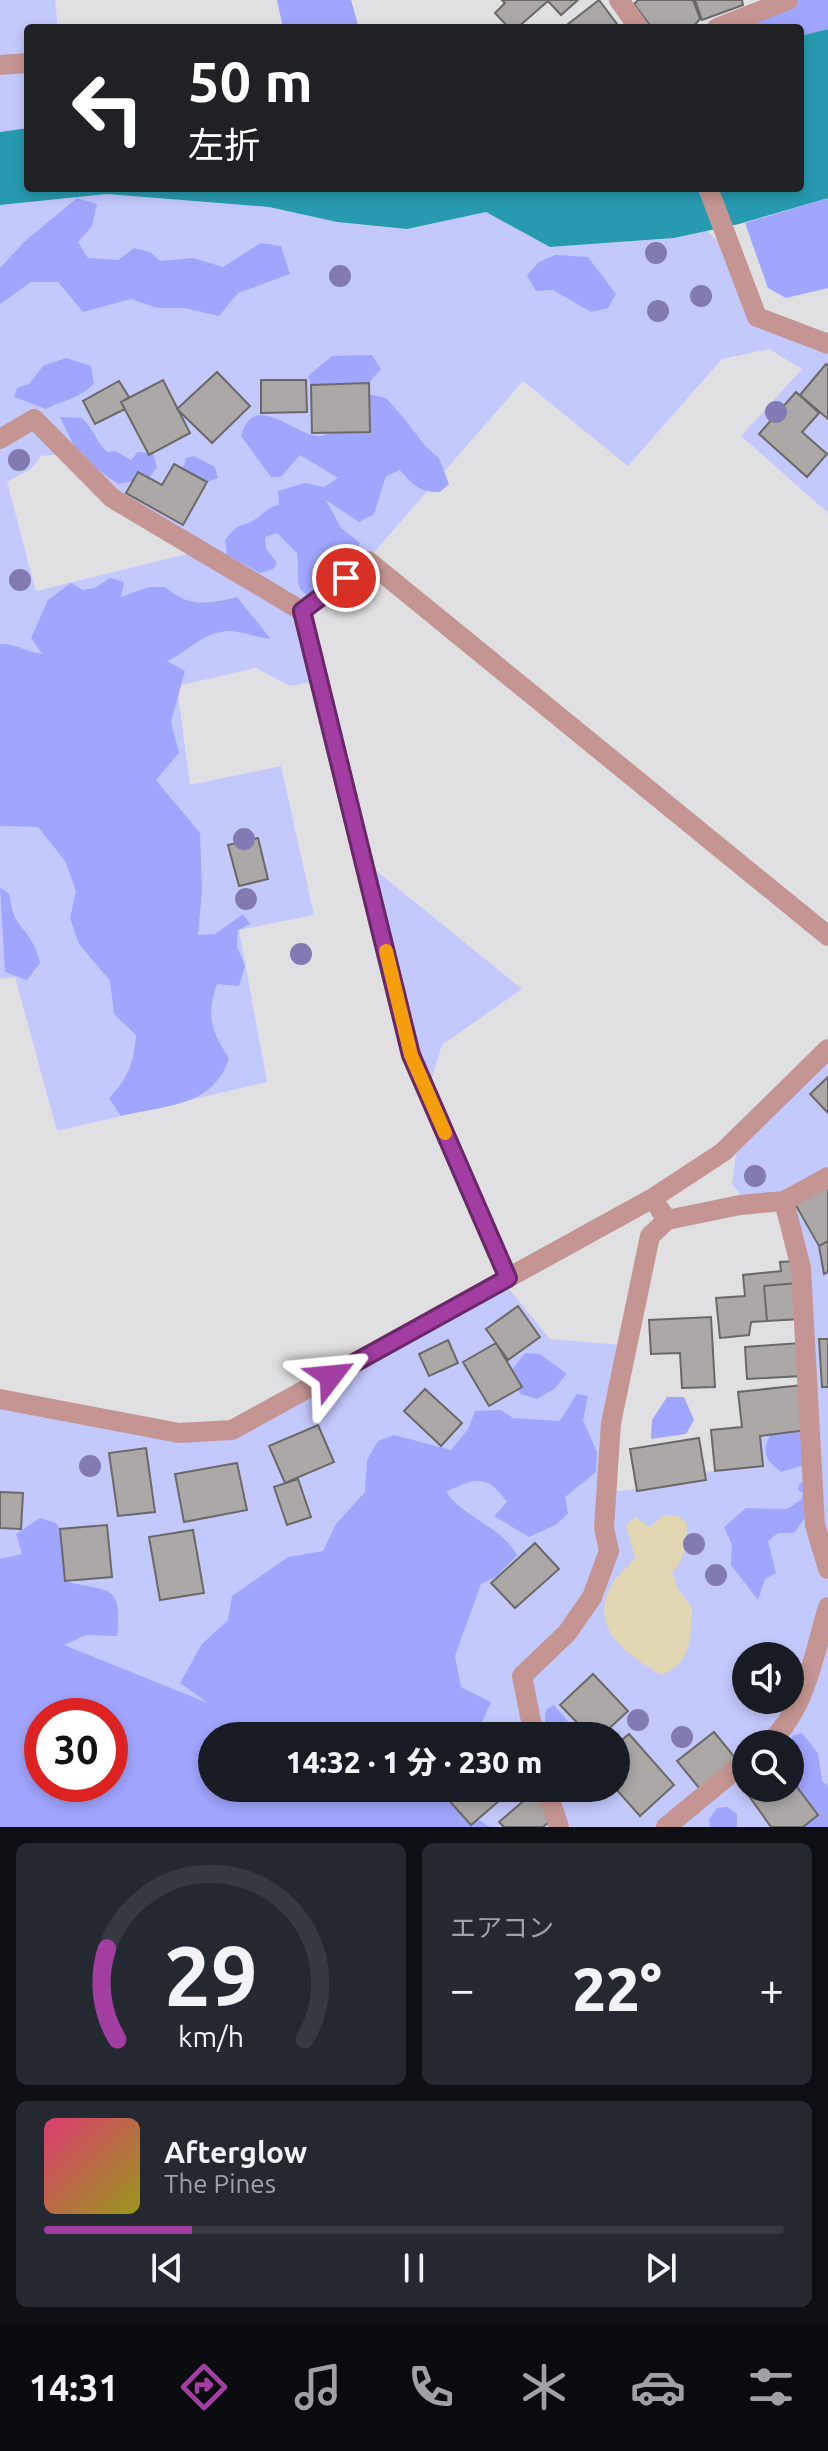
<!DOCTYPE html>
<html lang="ja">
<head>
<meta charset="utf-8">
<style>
	:root { --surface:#171b24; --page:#242831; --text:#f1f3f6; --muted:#9ea1a6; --line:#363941; --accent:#a23da2 }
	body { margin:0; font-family:Ubuntu,"Noto Sans JP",sans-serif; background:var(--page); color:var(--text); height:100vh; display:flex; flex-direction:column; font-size:30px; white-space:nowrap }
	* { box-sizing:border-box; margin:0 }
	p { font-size:26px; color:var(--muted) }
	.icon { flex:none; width:44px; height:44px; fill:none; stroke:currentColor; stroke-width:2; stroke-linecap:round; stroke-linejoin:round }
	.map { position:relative; height:1827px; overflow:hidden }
	.sheet { display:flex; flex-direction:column; gap:16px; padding:16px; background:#0d0f14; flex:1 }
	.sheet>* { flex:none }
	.guide { position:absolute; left:24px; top:24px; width:780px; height:168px; border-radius:8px; box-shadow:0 4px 12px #0003; background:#202124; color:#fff; overflow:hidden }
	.fabs { position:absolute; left:732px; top:1642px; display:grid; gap:16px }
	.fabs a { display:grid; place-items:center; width:72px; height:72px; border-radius:50%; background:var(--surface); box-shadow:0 4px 12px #0003; font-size:40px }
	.speed { position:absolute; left:24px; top:1698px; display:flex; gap:16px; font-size:40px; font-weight:700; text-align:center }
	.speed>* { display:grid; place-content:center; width:104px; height:104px; border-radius:50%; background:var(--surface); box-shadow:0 4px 12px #0003; line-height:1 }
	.speed .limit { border:12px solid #d22; background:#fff; color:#111 }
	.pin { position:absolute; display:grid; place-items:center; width:68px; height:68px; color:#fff; margin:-34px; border:4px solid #fff; border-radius:50%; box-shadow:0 2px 8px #0007 }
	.me { position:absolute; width:88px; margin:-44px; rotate:61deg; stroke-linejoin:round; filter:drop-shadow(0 0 6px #0008) }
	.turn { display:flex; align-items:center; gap:28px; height:168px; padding:0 32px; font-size:36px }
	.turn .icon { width:104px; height:104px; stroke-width:2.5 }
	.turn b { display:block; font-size:56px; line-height:68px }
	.big { font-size:60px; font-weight:800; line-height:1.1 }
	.sheet .tile { flex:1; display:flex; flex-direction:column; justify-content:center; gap:12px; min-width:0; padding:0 28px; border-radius:12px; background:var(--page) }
	.sheet .dial { align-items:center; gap:0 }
	.dial svg { height:208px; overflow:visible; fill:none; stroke:var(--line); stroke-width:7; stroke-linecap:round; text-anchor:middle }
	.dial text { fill:var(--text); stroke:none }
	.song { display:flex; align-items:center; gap:24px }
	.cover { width:96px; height:96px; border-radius:12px; background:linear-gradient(135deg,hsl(340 70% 55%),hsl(60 70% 35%)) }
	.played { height:8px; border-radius:4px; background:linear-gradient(90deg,var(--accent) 20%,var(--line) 20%) }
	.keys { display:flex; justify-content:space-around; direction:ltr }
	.heat { display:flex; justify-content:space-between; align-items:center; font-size:44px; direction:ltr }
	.sheet .tiles { flex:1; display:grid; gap:16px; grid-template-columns:1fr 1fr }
	.tile:last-child { grid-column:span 2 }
	.trip { position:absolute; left:198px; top:1722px; width:432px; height:80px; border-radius:40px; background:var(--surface); box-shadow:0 4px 12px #0003; font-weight:800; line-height:80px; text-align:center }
	.menu { display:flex; height:128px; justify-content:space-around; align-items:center; background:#090b0e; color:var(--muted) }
	.menu .icon { width:56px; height:56px }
	.menu .active { color:var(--accent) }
	.menu b { font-size:36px; color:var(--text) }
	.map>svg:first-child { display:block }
	.green { fill:#c4c9fd; fill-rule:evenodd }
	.forest { fill:#a0a5fe; fill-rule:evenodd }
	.sand { fill:#e1d7b2 }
	.water { fill:#279ab0 }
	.building { fill:#aba8a7; stroke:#6b6968; stroke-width:2 }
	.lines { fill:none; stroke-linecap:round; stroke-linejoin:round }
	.street { stroke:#c49592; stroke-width:20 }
	.tree { fill:#817ab3 }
	.route-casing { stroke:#692869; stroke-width:20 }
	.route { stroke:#a23da2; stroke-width:14 }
	.slow { stroke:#f59e0b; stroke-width:14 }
</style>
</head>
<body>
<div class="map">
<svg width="828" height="1827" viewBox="0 0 828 1827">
	<rect width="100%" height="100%" fill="#e0e0e3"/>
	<path class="green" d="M0,0H55L58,28H28V57L0,59Z
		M28,69V128L0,132V70Z
		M107,194L269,207L337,222L407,229L486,212L551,247L674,238L707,231L719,243L748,313L828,351V513L741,436L802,369L769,349L722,359L628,466L523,381L370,557L302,611L113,497L35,418L0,438V205Z
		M33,424L62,454L41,456L32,468L7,482L36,591L195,552L299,613L316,681L290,686L256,668L177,686L190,785L281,766L314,915L239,930L267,1082L57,1131L15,977L0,979V443Z
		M363,860L522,989L442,1045L431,1081L411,1055Z
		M828,1062V1541L822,1523L790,1204L745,1200L732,1184L738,1140Z
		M509,1289L550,1339L621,1345L603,1493L705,1480L704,1472L763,1466L760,1436L807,1430L828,1575V1827H434L348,1788H616V1736H235L0,1628V1405L236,1436ZM746,1656H790V1700H746ZM746,1744H790V1788H746Z"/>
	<path class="forest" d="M277,0H351L359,28H283Z
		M799,0H828V29L800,36V28H736Z
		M77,198L97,204L92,226L78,242L88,258L118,260L134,248L150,252L160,261L193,258L223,267L261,243L281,246L290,274L238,293L219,316L184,308H157L131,299L83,312L58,282H31L0,304V268L24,242Z
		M828,198V288L786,298L768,288L745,223Z
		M555,255L588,257L616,294L608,308L591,312L553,290L536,291L527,275L539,262Z
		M372,355L381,369L369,383L311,385L308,376L332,356Z
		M66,358L91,366L94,383C82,398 63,400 46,409L14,397L17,388L29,384L43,366Z
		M369,394L386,398L402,416L426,447L439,458L449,484L440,492C419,492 413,485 400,470L386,476L374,514L359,522L326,500L341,528L360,543L326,602C289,592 301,585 297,553L277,533L265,537L266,549L277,563L273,569L260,573L227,555L225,540C240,520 241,529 257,518C266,512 267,507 279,505L278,491L305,483L324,487L338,478L300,455L281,477H271L241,436C254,388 298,439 321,436C340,432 356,407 369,394Z
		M60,417L82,418C93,428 96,441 107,452L115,451L131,460L138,452L153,453L157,467L149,478L118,484L79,456Z
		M194,456L215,467L218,478L207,482L183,468L186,458Z
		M110,578L124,582L121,597L149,587H165C189,608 207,604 237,597L271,639C257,638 243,631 228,631C203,632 188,652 167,661L185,671L171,722L179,753L156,780L200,833L202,889L198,935L215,934L243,914L250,924L238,930L237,947L245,966L239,986L217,984C206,1014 211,1032 229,1058C214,1107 166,1105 121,1116L109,1098C128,1079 134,1063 136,1035L114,1014L110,981L79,944L70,918L76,891L65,861L38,827L0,826V644C14,643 27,652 42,654L31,638L48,600L71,583L83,590L95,588Z
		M0,887L9,894C11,902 12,914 17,921C28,936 36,943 40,963L27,980L5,972Z
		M525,1353L540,1354L567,1374L554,1389L537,1399L520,1394L512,1370Z
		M577,1394L588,1396L583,1420L597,1452L596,1472L565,1497L568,1513L557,1524L529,1537L494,1516L507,1502C486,1473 476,1478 446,1492C466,1520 500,1525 517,1555L497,1576L481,1584L455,1656L461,1687L491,1702L476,1736H212V1788H414L457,1806L490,1827H0V1559L22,1554L16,1534L40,1518L56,1523L60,1529L65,1581C108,1593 123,1581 117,1636L86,1635L64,1645L208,1703L180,1683L202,1644L228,1620L232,1596L288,1557L323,1551L336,1524L365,1492L367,1460L378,1441L394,1435L451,1450L468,1429L475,1411L501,1410L513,1418L560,1421ZM42,1716H110V1784H42Z
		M667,1397H684L694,1420L686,1434L651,1439L652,1420Z
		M800,1431L804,1465L781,1472C766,1460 760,1452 771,1434Z
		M807,1482L810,1511L794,1533H778L768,1541L776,1573L765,1579L758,1600L731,1565L732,1545L724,1527L746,1508L787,1509L802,1499L803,1493L798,1490L800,1483Z
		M554,1705L580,1736H544L546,1710Z
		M802,1733L818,1753L822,1781L828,1786V1827H803L818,1815L794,1783H790L792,1736Z
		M728,1807L737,1814V1827H710L709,1819L717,1808Z"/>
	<path class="sand" d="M664,1515L678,1516L687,1523C687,1541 686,1559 672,1572L678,1589L692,1608C690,1638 693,1663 661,1675C626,1654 585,1626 614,1581C620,1573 629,1567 635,1557L626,1526L635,1517L650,1527Z"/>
	<path class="water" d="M828,29V198L739,224L674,238L550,247L486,212L407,229L337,222L269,207L107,194L0,205V132L28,128V188H800V36Z"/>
	<path class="building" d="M502,0H578L561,15L548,1L517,28H509L495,13L505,3Z
		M599,0L620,28H563Z
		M638,0H693L700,19L692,28H652L634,4Z
		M695,0H742L743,5L702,20Z
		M826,364L828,366V419L800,395Z
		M217,372L250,406L212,443L177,409Z
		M163,380L190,433L149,455L121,402Z
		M261,380H306L307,412L261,413Z
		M119,381L129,397L121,402L125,409L95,424L83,401Z
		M369,383L370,432L312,433L311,385Z
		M796,392L819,413L802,432L827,454L807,477L759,434Z
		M174,464L207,482L183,525L126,493L138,472L162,485Z
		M258,838L268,879L239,886L228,845Z
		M828,1077V1113L810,1094Z
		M828,1183V1241L819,1246L794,1202Z
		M828,1241V1272L824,1274L819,1246Z
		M796,1261L798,1283L764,1286L767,1321L751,1322L749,1335L720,1338L716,1298L745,1296L743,1275L781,1271L780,1262Z
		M798,1283L801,1319L767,1321L764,1286Z
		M518,1306L540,1337L508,1360L486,1329Z
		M711,1317L715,1387L682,1388L680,1353L651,1354L649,1320Z
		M819,1339H828V1387H822Z
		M448,1340L458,1363L429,1376L419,1354Z
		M496,1343L522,1387L489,1406L463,1362Z
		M800,1343L802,1376L747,1379L745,1347Z
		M802,1385L807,1430L760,1436L763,1466L715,1471L711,1430L742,1427L738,1392Z
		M425,1389L462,1423L441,1446L404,1411Z
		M318,1425L334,1462L285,1483L269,1446Z
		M699,1438L706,1480L637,1491L630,1449Z
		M146,1448L155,1512L118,1516L109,1453Z
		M237,1463L247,1510L184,1522L175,1474Z
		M298,1479L311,1517L287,1525L274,1487Z
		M0,1492L23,1493L21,1529L0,1528Z
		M107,1525L112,1577L65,1581L60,1529Z
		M193,1530L204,1593L160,1600L149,1537Z
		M535,1543L559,1569L515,1608L491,1583Z
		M593,1674L628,1711L601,1736H590L560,1705Z
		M714,1732L737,1760L700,1789L677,1761Z
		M629,1734L674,1785L640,1816L615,1788L616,1745Z
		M794,1783L818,1815L803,1827H771L749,1796L760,1788H779L782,1792Z
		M450,1788H514L471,1825L445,1796Z
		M534,1792L555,1817L543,1827H504L499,1822Z"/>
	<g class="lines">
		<path class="street" d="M619,0L639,28
			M717,28L788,0
			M0,65L28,63
			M708,188L757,317L828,344
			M0,439L34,419L112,498L302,611
			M784,1201L801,1268L815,1525L828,1569
			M659,1208L667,1220L740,1205L784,1201L828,1177
			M508,1278L411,1055L302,611L368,561L828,936
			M0,1399L179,1433L232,1430L653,1198L723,1152L828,1049
			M534,1736L522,1676L567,1633L592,1597L609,1551L604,1528L611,1423L650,1236L667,1220
			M767,1744C806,1712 814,1653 828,1607
			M546,1788L559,1827
			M666,1827L746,1761"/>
	</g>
	<g class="tree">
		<circle cx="656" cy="253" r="11"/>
		<circle cx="340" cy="276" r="11"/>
		<circle cx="701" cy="296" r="11"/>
		<circle cx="658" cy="311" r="11"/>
		<circle cx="776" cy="412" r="11"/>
		<circle cx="19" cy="460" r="11"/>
		<circle cx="20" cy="580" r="11"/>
		<circle cx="244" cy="839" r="11"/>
		<circle cx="246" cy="899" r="11"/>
		<circle cx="301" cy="954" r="11"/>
		<circle cx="755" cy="1176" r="11"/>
		<circle cx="90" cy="1466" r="11"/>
		<circle cx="694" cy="1544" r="11"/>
		<circle cx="716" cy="1575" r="11"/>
		<circle cx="638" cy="1720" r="11"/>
		<circle cx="682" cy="1737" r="11"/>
	</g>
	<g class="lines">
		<defs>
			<path id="route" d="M331,1376L508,1278L411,1055L302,611L346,578"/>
		</defs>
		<use href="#route" class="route-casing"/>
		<use href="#route" class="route"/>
		<path class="slow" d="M386,951L411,1055L445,1133"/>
	</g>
</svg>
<div class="fabs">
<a><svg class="icon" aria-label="sound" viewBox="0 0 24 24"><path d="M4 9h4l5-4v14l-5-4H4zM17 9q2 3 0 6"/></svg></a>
<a><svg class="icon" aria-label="search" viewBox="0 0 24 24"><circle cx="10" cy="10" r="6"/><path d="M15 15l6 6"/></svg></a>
</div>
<div class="speed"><div class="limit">30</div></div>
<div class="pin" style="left:346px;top:578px;background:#d93025"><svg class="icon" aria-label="arrive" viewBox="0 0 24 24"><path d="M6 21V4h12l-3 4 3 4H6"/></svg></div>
<svg class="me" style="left:331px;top:1376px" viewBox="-20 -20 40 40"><path d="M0-17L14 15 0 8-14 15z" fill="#a23da2" stroke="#fff" stroke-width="4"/></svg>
<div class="trip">14:32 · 1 分 · 230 m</div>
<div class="guide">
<div class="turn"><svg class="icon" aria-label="left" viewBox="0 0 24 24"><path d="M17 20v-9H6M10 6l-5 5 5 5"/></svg><div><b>50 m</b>左折</div></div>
</div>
</div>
<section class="sheet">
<div class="tiles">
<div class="tile dial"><svg viewBox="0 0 100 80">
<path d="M14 69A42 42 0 1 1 86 69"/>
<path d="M14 69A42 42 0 0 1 10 34" stroke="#a23da2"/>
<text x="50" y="56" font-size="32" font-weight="700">29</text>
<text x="50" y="72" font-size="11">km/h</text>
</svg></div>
<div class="tile"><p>エアコン</p>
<div class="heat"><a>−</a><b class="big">22°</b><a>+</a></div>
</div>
<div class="tile">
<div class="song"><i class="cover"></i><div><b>Afterglow</b><p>The Pines</p></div></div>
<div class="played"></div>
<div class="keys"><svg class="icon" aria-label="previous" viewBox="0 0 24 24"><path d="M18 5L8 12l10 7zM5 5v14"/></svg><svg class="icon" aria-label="pause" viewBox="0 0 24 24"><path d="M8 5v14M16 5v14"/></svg><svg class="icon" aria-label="next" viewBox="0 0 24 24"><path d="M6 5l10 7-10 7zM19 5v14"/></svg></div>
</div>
</div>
</section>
<nav class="menu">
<b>14:31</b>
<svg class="icon active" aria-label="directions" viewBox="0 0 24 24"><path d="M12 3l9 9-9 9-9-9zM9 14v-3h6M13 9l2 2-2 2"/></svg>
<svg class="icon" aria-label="music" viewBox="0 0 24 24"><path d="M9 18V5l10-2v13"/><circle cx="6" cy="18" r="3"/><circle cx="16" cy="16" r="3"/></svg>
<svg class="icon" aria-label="phone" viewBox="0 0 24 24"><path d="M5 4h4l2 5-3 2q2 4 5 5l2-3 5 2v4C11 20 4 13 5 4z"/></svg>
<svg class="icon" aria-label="climate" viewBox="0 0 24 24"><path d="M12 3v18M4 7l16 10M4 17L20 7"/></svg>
<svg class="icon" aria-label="car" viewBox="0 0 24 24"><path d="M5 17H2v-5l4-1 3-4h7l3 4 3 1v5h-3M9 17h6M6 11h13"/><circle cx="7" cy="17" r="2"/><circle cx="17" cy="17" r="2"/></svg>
<svg class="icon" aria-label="filters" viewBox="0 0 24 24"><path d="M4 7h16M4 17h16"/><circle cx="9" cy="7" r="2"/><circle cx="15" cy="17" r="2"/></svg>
</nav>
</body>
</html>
